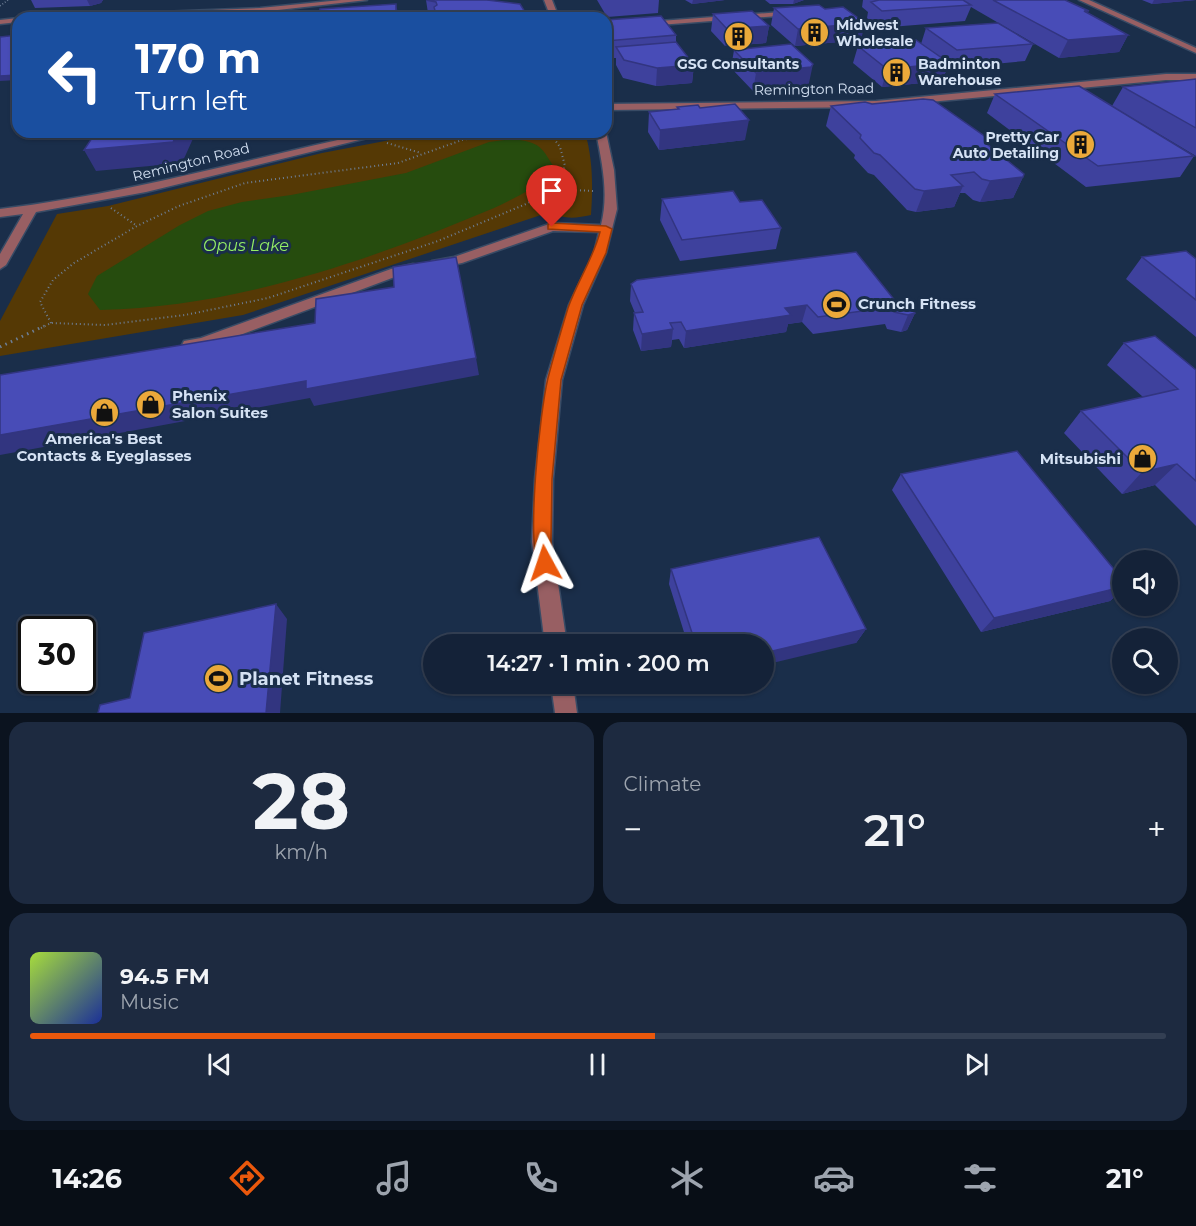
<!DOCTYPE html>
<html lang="en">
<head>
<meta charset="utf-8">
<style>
	:root { --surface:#142238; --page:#1d2a40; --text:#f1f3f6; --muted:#9da4ae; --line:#333f53; --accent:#ea580c }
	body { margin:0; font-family:Montserrat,sans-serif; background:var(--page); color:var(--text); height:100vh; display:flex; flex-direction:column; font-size:22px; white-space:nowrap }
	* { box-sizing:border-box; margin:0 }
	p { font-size:20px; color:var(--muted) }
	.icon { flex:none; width:33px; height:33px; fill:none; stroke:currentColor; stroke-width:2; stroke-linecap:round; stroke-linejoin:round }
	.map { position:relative; height:713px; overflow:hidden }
	.side { display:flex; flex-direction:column; gap:9px; padding:9px; background:#0b131f; flex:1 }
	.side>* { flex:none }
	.banner { position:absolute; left:12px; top:12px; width:600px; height:126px; border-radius:18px; box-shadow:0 2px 4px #0004,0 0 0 2px var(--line); background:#1a4fa0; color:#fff; overflow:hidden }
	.buttons { position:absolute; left:1112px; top:550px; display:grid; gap:12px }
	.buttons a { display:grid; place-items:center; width:66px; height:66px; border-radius:50%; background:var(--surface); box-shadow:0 2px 4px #0004,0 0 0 2px var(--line); font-size:30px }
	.speed { position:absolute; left:18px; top:616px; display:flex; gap:12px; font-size:30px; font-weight:700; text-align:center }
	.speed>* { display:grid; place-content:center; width:78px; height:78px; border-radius:50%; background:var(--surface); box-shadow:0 2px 4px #0004,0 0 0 2px var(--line); line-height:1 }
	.speed .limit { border:3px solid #111; border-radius:9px; background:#fff; color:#111 }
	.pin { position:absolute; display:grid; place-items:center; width:51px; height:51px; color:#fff; margin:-62px -26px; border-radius:50% 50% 50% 0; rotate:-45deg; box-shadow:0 0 6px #0007 }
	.pin .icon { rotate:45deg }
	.me { position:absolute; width:66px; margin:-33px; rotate:355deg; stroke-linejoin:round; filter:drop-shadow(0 0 4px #0008) }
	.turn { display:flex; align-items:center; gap:21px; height:126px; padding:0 24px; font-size:27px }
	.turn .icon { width:78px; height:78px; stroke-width:2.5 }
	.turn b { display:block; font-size:42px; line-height:51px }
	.big { font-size:45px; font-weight:600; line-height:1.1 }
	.side .tile { flex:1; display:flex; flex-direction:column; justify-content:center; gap:9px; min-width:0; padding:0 21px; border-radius:18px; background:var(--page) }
	.side .dial { align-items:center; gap:0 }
	.dial b { font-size:78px; line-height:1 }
	.song { display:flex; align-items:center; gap:18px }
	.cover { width:72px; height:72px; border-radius:9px; background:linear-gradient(135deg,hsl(80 70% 55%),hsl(230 70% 35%)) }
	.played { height:6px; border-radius:3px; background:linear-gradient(90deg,var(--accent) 55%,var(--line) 55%) }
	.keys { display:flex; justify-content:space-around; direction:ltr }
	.heat { display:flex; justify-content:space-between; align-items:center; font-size:33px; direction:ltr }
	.side .tiles { flex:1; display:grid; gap:9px; grid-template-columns:1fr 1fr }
	.tile:last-child { grid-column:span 2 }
	.trip { position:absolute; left:423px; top:634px; width:351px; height:60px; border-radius:30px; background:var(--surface); box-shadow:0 2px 4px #0004,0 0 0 2px var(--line); font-weight:600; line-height:60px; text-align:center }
	.menu { display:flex; height:96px; justify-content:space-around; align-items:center; background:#080e16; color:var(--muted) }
	.menu .icon { width:42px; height:42px }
	.menu .current { color:var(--accent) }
	.menu b { font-size:27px; color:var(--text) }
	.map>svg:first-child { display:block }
	.green { fill:#553905 }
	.water { fill:#264c0e }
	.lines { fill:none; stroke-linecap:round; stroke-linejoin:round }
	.minor-casing { stroke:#384b65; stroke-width:3 }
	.path-far2 { stroke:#6e7f96; stroke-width:1.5; stroke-dasharray:1 2; stroke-linecap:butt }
	.path-far1 { stroke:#6e7f96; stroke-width:2; stroke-dasharray:1 3; stroke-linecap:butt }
	.path { stroke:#6e7f96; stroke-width:3; stroke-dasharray:1.5 4.5; stroke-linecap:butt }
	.minor { fill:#985f63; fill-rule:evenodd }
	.wall { fill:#3e419d }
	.shaded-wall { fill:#323580 }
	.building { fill:#484cb7; stroke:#323580; stroke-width:1.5 }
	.route { fill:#ea580c; stroke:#983908; stroke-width:1.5 }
	.labels { text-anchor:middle; stroke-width:6; stroke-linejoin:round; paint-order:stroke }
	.far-poi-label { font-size:14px; font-weight:bold; fill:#d5e2f4; stroke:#1a2e4a; text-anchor:start }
	.far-street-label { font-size:14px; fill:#d5e2f4; stroke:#1a2e4a }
	.poi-label { font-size:15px; font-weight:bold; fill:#d5e2f4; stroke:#1a2e4a; text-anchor:start }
	.water-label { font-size:16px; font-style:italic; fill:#95ef65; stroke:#1a2e4a }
	.near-poi-label { font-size:18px; font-weight:bold; fill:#d5e2f4; stroke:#1a2e4a; text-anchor:start }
</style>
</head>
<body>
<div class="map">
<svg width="1196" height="713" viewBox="0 0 1196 713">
	<rect width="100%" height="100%" fill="#1a2e4a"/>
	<path class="green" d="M432,132H585C593,160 593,186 591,215C577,218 564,220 550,212L243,315L0,356V321L57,214L108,206L322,153Z"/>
	<path class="water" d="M511,139C542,142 541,147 557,172L555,177C534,186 515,199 494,208C371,260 236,307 100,310L88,294L97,276L180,225L208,211L242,202L291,195L406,173L489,142Z"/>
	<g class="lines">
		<defs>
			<path id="minor" d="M341,0H367L260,12L55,18L59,16L260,8Z
				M544,0H552L559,18H551Z
				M1079,0H1089L1196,48V53Z
				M794,11L791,15L606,29V25Z
				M18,18V22L0,24V20Z
				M1166,74H1196V80H1166L876,107L606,110V104L876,101Z
				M373,132H392L146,192L36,212L6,265L0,269V254L23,214L0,217V209C127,194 249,159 373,132Z
				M596,132H606L614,170L617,209L606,253L583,305L562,380L553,479L552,542L567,645H545L532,542L535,479L546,380L569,305L594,253L599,232L553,231L462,263L437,268L431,264L432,261L454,257L552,223L601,225C609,194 602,163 596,132Z
				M413,264L418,265L420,268L418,271L400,275L208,347L189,350L182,345L184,341L201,338L391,269Z
				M551,684H573L577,713H555Z"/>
		</defs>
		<use href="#minor" class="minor-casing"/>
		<path class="path-far2" d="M0,6L8,0
			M26,16L47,15"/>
		<path class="path-far1" d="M387,143L421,153
			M552,189L593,191
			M111,208L137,226
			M51,323L40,302L53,280L74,263L137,226L179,206L245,183L398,163L462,140L503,132
			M41,328L51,323L105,325L185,315L268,298L438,241L526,204L556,187L565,166L560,147L550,133L540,132"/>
		<path class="path" d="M0,347L44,326"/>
		<use href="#minor" class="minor"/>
	</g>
	<path class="wall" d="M31,0H103L101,3L90,6L35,8Z
		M426,0L525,12V18H436L435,14L428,13Z
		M597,0H659L658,13L607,17Z
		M685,0H725L692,4Z
		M765,0H804L793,4H770Z
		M863,0H1065L1128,35L1119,52L1059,58L971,7L965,21L878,28L867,18L868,12L862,7Z
		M1142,0H1196L1152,4Z
		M774,8L825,9L861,40L795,46L771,25Z
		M713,14L769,26L766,43L725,46L711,31Z
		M606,20L676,35V42L694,65L692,83L656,86L623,78L616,65V58H606Z
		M926,28L1033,44L1025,61L951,68L948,66L942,81L882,87L853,63L858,46L921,44Z
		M734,50L809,83L807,85L753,91L731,68Z
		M1196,79V156L1112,106L1123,87Z
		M995,94L1194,156L1180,177L1086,187L987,113Z
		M831,106L988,145L1023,177L1013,198L980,202L973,200L965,193H960L954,207L916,212L907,210L874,175L868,173L854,158L855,155L826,126Z
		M677,107L700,108L745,140L659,150L648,132L649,112L677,109Z
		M662,199L740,202L781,228L776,249L680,261L660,220Z
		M1142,257L1196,259V337L1126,279Z
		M631,284L896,302L915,313L907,330L901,332L887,329L885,324L813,334L802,322L788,324L786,332L684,348L679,339L672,340L671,347L641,351L633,330L634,313H635L630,301Z
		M1124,343L1196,370V526L1155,485L1122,494L1064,433L1081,411L1143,397L1107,365Z
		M901,474L1122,579V590L1110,601L981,632L892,490Z
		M671,569L866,629L856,643L764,645H688L669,584Z"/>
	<path class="shaded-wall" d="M87,0H103L101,3L90,6Z
		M693,0H725L692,4Z
		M794,0H804L793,4Z
		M1154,0H1196L1152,4Z
		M396,4L399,18H396Z
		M278,11L280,18H275Z
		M525,12V18H489V15Z
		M458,14L459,18H449Z
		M865,23L861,40L795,46L798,29Z
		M769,26L766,43L725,46L727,29Z
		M1128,35L1119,52L1059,58L1068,40Z
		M949,63L942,81L882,87L887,69Z
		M813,64L809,83L807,85L753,91L756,73Z
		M694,65L692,83L656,86L657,68Z
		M18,75V80L0,81V76Z
		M749,120L745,140L659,150L660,130Z
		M178,132H196L182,163L96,171L84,150Z
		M1023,177L1013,198L980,202L990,181Z
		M963,186L954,207L916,212L924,191Z
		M807,305L802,322L788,324L786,332L684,348L686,331L785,308Z
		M915,313L907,330L901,332L908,315Z
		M673,329L671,347L641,351L642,334Z
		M476,358L479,375L314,406L310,398L0,455V435L306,381Z
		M1177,464L1155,485L1122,494L1142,472Z
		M1122,587V590L1110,601L981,632L994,618Z
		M276,604L287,619L280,713H266Z
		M866,629L856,643L764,665V653Z"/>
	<path class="building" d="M426,0H487L520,4L525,12L489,15L477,12L458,14L449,18H437L434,7L437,5L436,2Z
		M879,0H963L971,5L882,11L871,2Z
		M993,0H1065L1089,11H1084L1128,35L1068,40Z
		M396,4V18H318L320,9Z
		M819,5L825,9L843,7L865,23L798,29L774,8Z
		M278,11L275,18H220L222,15Z
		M752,11L769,26L727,29L713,14Z
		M504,16L505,18H470Z
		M661,16L676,35L606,41V20Z
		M998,23L1033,44L957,50L926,28Z
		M18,35V75L0,76V37Z
		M916,40L949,63L887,69L858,46Z
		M676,42L694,65L657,68L624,60L616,47Z
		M791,44L813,64L811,67L756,73L734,50Z
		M1196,79V128L1123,87Z
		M1079,86L1194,156L1098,166L995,94Z
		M923,99L933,100L990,140L987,144L1024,174L1023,177L990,181L982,179L974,172L951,175L963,186L924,191L915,189L880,155L874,153L860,138L861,135L831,106L865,102L872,104Z
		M735,104L749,120L660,130L649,112L679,109L677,107L698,105L700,108Z
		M96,132H178L173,142L84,150Z
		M733,191L740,202L762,200L781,228L682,240L662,199Z
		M1186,251L1196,259V300L1142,257Z
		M856,252L896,302H906L915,313L908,315L894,312L892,307L818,317L807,305L785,308L791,315L686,331L681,322L670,323L673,329L642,334L634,313L643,312L631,284L637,280Z
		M456,257L476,358L306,389V381L0,435V375L315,323L316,299L394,287L393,267Z
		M1155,336L1196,370V481L1177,464L1142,472L1081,411L1178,389L1124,343Z
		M1017,451L1122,579V587L994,618L901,474Z
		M819,537L866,629L764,653V645H696L671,569Z
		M276,604L266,713H98L100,705L130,698L144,633Z"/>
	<path class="route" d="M552,223L606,226L612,229L606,253L582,305L561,380L552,479L551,542L554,563L551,569L545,571L539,569C526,541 540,411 548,378C554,355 561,331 568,308C577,282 593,259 600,232L548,229V224Z"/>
	<defs>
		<symbol id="building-disc" viewBox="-11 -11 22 22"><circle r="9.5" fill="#eba93a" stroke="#1a2e4a"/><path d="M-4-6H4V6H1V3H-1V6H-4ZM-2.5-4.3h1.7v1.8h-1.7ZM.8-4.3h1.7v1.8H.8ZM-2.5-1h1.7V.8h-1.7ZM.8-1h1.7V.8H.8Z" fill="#111"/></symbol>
		<symbol id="stadium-disc" viewBox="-11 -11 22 22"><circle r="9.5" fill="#eba93a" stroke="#1a2e4a"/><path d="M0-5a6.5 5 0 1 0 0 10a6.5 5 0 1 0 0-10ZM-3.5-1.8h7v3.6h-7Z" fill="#111"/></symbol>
		<symbol id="shop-disc" viewBox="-11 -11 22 22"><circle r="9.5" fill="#eba93a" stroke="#1a2e4a"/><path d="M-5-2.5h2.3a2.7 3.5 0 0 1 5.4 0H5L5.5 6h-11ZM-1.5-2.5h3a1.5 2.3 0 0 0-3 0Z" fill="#111"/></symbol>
	</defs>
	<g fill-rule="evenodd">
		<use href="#building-disc" x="798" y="16" width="33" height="33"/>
		<use href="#building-disc" x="722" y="20" width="33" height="33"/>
		<use href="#building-disc" x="880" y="56" width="33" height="33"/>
		<use href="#building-disc" x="1064" y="128" width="33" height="33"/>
		<use href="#stadium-disc" x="820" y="288" width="33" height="33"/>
		<use href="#shop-disc" x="134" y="388" width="33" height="33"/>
		<use href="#shop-disc" x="88" y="396" width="33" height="33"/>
		<use href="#shop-disc" x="1126" y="442" width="33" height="33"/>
		<use href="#stadium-disc" x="202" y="662" width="33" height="33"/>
	</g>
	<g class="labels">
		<g class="far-poi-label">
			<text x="836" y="30">Midwest<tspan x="836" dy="16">Wholesale</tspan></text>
			<text x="738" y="69" text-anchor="middle">GSG Consultants</text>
			<text x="918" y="69">Badminton<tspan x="918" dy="16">Warehouse</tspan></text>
			<text x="1059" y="142" text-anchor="end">Pretty Car<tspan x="1059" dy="16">Auto Detailing</tspan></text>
		</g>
		<g class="far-street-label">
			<text transform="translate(814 89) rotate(-1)" y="5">Remington Road</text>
			<text transform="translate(191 162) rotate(-14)" y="5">Remington Road</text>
		</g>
		<g class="poi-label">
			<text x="858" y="309">Crunch Fitness</text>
			<text x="172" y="401">Phenix<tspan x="172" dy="17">Salon Suites</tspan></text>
			<text x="104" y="444" text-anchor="middle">America's Best<tspan x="104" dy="17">Contacts &amp; Eyeglasses</tspan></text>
			<text x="1121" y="464" text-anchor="end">Mitsubishi</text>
		</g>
		<g class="water-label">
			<text x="246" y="251">Opus Lake</text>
		</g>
		<g class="near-poi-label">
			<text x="239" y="685">Planet Fitness</text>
		</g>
	</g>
</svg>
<div class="buttons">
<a><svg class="icon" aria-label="sound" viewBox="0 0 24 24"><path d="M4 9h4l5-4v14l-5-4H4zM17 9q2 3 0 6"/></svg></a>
<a><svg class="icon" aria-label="search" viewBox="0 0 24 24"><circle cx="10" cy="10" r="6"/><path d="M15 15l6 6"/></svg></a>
</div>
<div class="speed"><div class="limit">30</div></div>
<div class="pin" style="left:552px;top:227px;background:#d93025"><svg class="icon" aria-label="arrive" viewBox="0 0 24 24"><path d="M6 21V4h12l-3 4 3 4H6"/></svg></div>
<svg class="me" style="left:545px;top:563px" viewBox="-20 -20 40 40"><path d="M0-17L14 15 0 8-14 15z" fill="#ea580c" stroke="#fff" stroke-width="4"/></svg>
<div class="trip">14:27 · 1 min · 200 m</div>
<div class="banner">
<div class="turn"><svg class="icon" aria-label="left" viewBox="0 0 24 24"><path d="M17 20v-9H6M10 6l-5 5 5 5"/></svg><div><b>170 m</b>Turn left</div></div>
</div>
</div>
<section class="side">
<div class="tiles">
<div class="tile dial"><b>28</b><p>km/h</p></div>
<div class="tile"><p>Climate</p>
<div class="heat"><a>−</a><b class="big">21°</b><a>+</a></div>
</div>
<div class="tile">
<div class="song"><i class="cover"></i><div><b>94.5 FM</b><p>Music</p></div></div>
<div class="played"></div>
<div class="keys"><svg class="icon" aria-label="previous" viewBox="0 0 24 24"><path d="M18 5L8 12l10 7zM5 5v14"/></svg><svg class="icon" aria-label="pause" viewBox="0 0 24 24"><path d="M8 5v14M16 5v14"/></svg><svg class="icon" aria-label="next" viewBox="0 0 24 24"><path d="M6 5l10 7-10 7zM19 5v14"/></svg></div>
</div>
</div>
</section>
<nav class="menu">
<b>14:26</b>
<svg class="icon current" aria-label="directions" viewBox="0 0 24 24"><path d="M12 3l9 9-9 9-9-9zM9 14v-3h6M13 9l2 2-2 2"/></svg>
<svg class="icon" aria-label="music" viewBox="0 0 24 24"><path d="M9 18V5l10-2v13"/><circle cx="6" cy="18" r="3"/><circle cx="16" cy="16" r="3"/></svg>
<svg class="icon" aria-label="phone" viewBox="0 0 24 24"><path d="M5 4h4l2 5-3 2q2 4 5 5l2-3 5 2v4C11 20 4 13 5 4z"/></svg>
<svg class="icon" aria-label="climate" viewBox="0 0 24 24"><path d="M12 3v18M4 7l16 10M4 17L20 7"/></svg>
<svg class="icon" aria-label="car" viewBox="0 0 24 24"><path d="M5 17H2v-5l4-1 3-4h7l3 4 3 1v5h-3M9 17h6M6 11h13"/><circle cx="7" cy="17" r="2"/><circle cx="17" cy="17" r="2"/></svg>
<svg class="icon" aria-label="filters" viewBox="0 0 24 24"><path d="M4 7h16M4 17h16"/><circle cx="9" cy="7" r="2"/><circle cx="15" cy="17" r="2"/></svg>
<b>21°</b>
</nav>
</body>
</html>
